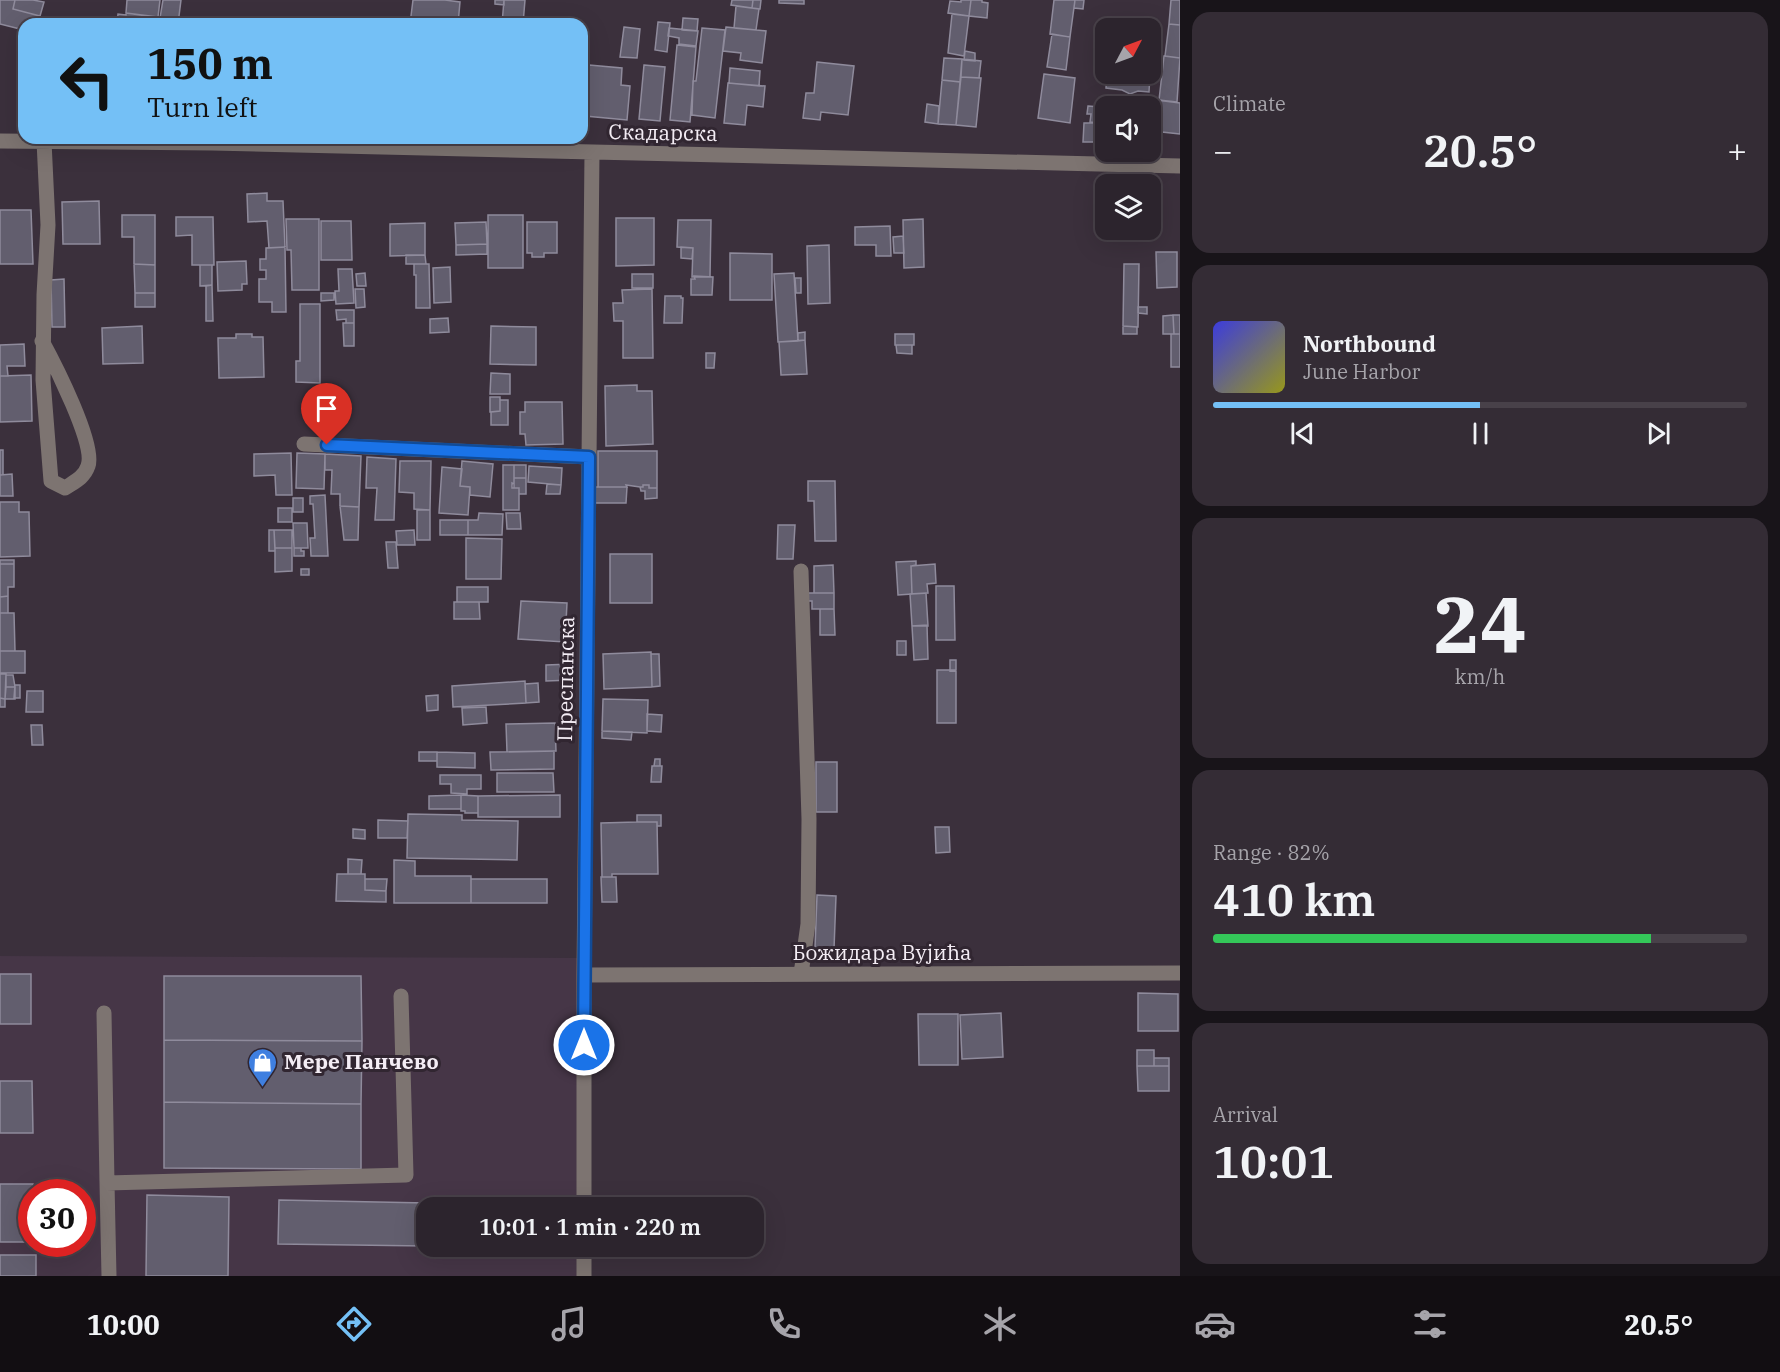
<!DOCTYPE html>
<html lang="en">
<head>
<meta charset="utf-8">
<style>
	:root { --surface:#2c242d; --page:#342c35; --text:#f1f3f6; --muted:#a6a4aa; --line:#484149; --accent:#74c0f6 }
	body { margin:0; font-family:"IBM Plex Serif",serif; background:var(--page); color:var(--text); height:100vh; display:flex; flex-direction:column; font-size:22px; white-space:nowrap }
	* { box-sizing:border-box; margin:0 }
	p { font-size:20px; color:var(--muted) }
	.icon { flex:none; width:33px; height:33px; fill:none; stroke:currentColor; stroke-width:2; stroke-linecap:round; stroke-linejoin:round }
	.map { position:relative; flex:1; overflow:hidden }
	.sheet { display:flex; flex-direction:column; gap:12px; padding:12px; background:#181419; width:600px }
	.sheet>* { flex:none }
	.top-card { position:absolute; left:18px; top:18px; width:570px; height:126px; border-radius:18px; box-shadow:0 6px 24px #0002,0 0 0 2px var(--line); background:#74c0f6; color:#111; overflow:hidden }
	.needle { width:39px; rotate:49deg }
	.fabs { position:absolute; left:1095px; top:18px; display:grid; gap:12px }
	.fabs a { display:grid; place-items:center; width:66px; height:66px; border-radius:12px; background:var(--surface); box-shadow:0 6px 24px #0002,0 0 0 2px var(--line); font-size:30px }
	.speed { position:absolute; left:18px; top:1179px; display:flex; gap:12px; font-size:30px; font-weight:700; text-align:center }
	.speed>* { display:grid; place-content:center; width:78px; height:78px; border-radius:50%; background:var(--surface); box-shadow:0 6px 24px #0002,0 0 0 2px var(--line); line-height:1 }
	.speed .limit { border:9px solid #d22; background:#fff; color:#111 }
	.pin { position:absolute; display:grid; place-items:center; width:51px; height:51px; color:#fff; margin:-62px -26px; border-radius:50% 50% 50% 0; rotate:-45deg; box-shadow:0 0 6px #0007 }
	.pin .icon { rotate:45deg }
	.me { position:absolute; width:66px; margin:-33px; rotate:0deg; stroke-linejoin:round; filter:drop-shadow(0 0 4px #0008) }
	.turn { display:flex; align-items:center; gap:21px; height:126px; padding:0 30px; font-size:27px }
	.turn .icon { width:78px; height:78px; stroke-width:2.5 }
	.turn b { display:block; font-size:42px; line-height:51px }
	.big { font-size:45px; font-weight:600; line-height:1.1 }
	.sheet .widget { flex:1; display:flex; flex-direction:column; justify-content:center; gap:9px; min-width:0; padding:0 21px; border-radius:18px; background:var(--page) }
	.sheet .dial { align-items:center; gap:0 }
	.dial b { font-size:78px; line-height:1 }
	.song { display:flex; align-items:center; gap:18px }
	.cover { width:72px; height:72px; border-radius:9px; background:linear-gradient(135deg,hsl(240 70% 55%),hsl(60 70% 35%)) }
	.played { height:6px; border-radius:3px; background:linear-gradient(90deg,var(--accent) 50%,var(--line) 50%) }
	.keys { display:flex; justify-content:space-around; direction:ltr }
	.heat { display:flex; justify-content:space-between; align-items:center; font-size:33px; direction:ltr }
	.charge { height:9px; border-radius:4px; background:linear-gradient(90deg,#34c759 82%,var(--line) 0) }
	.trip { position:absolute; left:416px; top:1197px; width:348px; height:60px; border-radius:18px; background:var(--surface); box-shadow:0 6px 24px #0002,0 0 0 2px var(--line); font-weight:600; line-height:60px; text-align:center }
	.dock { display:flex; height:96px; justify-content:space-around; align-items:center; background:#120e12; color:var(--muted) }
	.dock .icon { width:42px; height:42px }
	.dock .current { color:var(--accent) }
	.dock b { font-size:27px; color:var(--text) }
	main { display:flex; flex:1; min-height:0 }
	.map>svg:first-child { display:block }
	.built { fill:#463647; fill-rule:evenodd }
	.building { fill:#625e6e; stroke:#8f8b9c; stroke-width:1.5 }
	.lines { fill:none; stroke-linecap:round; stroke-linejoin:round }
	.minor { stroke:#7d7471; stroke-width:15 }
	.route-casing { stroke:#114b97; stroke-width:15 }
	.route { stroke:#1a73e8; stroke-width:10 }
	.labels { text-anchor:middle; stroke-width:6; stroke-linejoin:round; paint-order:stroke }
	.street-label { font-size:21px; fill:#f4edf5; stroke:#312631 }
	.poi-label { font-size:21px; font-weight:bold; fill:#f4edf5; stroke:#312631; text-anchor:start }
</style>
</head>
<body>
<main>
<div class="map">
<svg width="1180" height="1276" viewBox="0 0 1180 1276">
	<rect width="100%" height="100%" fill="#3b303c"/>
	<path class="built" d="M0,956L579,958V1207L426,1208V1246L579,1247V1276H0ZM32,1192H82V1244H32Z"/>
	<path class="building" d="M0,0H15L13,9L40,16L39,24H24V30L0,24Z
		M15,0H33L44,2L40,16L13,9Z
		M127,0H160L158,17L126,13Z
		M163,0H181L178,24H159Z
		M413,0H445L460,2L458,24H410Z
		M495,0H504V5L495,4Z
		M504,0H525L523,24H502Z
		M732,0H753L752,8L731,5Z
		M753,0H761L760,9L752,8Z
		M779,0H804V4L779,3Z
		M961,0H971L969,16L948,13L950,1L961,2Z
		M971,0H982V2L988,3L987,18L969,16Z
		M1054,0H1075L1070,37L1050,34Z
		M1075,0H1084L1083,9L1074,8Z
		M1171,0H1180V25L1169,24Z
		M736,6L759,9L756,30L734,28Z
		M126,13L154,17L153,24H117L118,14L126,15Z
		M952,14L969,16L964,56L948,53Z
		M683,18L698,19L697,31L682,30Z
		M1126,18L1143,23L1147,28H1116L1117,23Z
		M237,19L271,22L270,24H274H237Z
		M527,19L569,24H527Z
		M482,20L502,22V24H482Z
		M658,22L670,23L667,52L655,50Z
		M1169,24L1180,25V58L1165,56Z
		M624,27L640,29L637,58L620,57Z
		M726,27L766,31L762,63L740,60L741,53L723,51Z
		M669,28L698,31L696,46L679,44V38L668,36Z
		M702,28L725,30L715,118L692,115L693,81H696Z
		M1052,34L1070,37L1066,70L1047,67Z
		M677,45L696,47L690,122L670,120Z
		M965,51L975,53V61L964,60Z
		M1164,56L1180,58L1177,102L1159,100Z
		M944,58L962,59L960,82L942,80Z
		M962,59L981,61L979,78L961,77Z
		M817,62L854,66L848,115L821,112L820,120L803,118L806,93H814Z
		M589,65L622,68L621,85L630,86L627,120L585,116Z
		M644,65L665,67L660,121L639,119Z
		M730,68L760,71L759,86L729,83Z
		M1044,74L1075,78L1070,123L1038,118Z
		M1107,74H1150L1149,92L1138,91L1130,94L1122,90L1106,88Z
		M961,77L981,78L976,127L956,125Z
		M942,80L960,82L956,125L938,124Z
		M728,83L765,86L763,107L747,105L745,125L724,123Z
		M1156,100L1180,103V134L1153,131Z
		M927,104L939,106L938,124L925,122Z
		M1088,106L1100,107L1098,123L1090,122L1091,114H1087Z
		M1106,107V122L1100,118L1101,109Z
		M1084,123H1097L1096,142H1083Z
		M1102,123H1106V133H1101Z
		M267,193V201H283L285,247L269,248L267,221L248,222L247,194Z
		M99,201L100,244H63L62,202Z
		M0,210H31L33,264H0Z
		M122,215H155V265L134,264V237H122Z
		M488,215H523V268H488Z
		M176,217H213L214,265H192V235L176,236Z
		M616,218H654V265L616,266Z
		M286,219H319V290H292L291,250H287Z
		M923,219L924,267L904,268L903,220Z
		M678,220H711L710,277H692L693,248L677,247Z
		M321,221H351L352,260H321Z
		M486,222L487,244L456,245L455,223Z
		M527,222H557V253H544V257H532V253H527Z
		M425,223V255L390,256V224Z
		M890,226L891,256H876V245H855V227Z
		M903,236L904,253H894L893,237Z
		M487,244V254L456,255V245Z
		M829,245L830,303L808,304L807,246Z
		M285,247L286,312H272V302H259V279H266V270H260V259H266V248Z
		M681,247L693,248L692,259L681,258Z
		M1156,252H1177V287L1157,288Z
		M730,253L772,254V300H730Z
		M406,255H425L426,264H406Z
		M246,261L247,284H242V290L218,291L217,262Z
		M134,264L155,265V293H135Z
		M414,264H429L430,308H416V275H414Z
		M1124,264H1139L1138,327L1123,326Z
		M200,265H212V285L200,286Z
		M450,267L451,302L434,303L433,268Z
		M338,269H352L354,303L336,304L335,291H339Z
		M365,273L366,286H357L356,274Z
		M794,273L798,341L778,342L774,274Z
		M632,274H653V288H632Z
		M694,276L713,277L712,295H691V279H695Z
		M795,278H801V293H796Z
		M64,279L65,327H52L51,280Z
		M212,285L213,321H206V286Z
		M355,289H364L365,307L356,308Z
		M652,289L653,358H623V321H614L613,303H623L622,290Z
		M135,293H155V307H135Z
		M321,293H334V300L321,301Z
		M665,296H681V298H683L682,323H664Z
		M300,304H320V383L296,382V361H300Z
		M1138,307H1147V314L1138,313Z
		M336,310H354V323H346V319L337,320Z
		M1173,315H1180V334H1174Z
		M1173,315L1174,334H1163V316Z
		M448,318L449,332L430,333V319Z
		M343,323H354V346H344Z
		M142,326L143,363L103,364L102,328Z
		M491,326L536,327V365L490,364Z
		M1123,326L1137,327V334H1123Z
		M805,332V340L798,341V333Z
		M236,334H252V337H263L264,377L219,378L218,338H236Z
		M895,334H914V345H895Z
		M1171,334H1180V367H1171Z
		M805,340L807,374L781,375L779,342Z
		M24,344L25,366H7L8,376H0V345Z
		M896,345H912V354L897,353Z
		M706,353H715L714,368H706Z
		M491,373L510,374V394H490Z
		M31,375L32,421L0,422V376Z
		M637,385V391H652L653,444L606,446L605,386Z
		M490,397H500V411L490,412Z
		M500,400H508V425H491V412L500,411Z
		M525,402H562L563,444L526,445L525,434H520V412H525Z
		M0,450H3V475H0Z
		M598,451H657V488H649V485H643V487H640L626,485L627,487H598Z
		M291,453L292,495H276L275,475L254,476V454Z
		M297,453L325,454L324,489L296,488Z
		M325,454L361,456L359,507L340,506V494H331L332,470H325Z
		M367,457L396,459L394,520H375L377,488H366Z
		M400,461H431L430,510L414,509V493L399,492Z
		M462,461L493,464L490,497L470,495V487L460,486Z
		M503,465H514V484L512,483V488H519V510H503Z
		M514,465H526V478H514Z
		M529,466L562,468L561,485L528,482Z
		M442,467L462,469L460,486L470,487L468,515L439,513Z
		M12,474L13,496H0V475Z
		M514,478H526V494H519V488H514Z
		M808,481H835L836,541H815L814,501H808Z
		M547,484L561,485L560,494H546Z
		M643,485H649V488H657V498L645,499V491H641L640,487H643Z
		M594,487H627L626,503H594Z
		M325,495L328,556H311L310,538H315L313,504H310V496Z
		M293,498H303V512H293Z
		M0,502H19V512H29L30,556L0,557Z
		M340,506L359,507L358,540H344Z
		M278,508H292V522H278Z
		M417,510H430V540H417Z
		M479,513L503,514L502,535H468V520H478Z
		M506,513H520L521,529H507Z
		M440,520H468V535H440Z
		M293,523H307L308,548H294Z
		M778,525H795L793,559H777Z
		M269,530H274L275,551H269Z
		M274,530H292V548H275Z
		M414,530L415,545H397L396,531Z
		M466,538L502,539L501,579H466Z
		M386,542H396L398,568H388Z
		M275,548H292V571L275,572Z
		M294,548H301V551H304V556H294Z
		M610,554H652V603H610Z
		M0,560H14V564H0Z
		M916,561V565L911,566L912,594L898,595L896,562Z
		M0,564H14V587H8V596L0,597Z
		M935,564L936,583L927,584L928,593L912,594L911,566Z
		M833,565L834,593H814V566Z
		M301,569H309V575H301Z
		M936,586H954L955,640H936Z
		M457,587H488V602H457Z
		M808,593H834V609H812V601H808Z
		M926,593L928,626H912L910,594Z
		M8,596V613H0V597Z
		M521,601L567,603L565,642L518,639Z
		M454,602H479L480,619H454Z
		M820,609H834L835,635H820Z
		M0,613H14L15,651H0Z
		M927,625L928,659L914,660L912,626Z
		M897,641H906V655H897Z
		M0,651H25V673H0Z
		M651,652L652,687L604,689L603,654Z
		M651,654H659L660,686L652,687Z
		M950,660H956V670L950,671Z
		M572,664V680L546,681V665Z
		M937,670H956V723H937Z
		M0,674H6L5,699L0,698Z
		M6,675H13L15,687H6Z
		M525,681L526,703L453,707L452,686Z
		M538,683L539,702L526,703L525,684Z
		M15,685H20V698H14Z
		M6,687H15V699H5Z
		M27,691H43V712H26Z
		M438,695V710L427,711L426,696Z
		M0,698L5,699V707H0Z
		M603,699L648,700L647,733L602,731Z
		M486,707L487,723L463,725L462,708Z
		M647,714L662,715L661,732L647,731Z
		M555,723L556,751L507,752L506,724Z
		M31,725H42L43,745H32Z
		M602,731L632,732L631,740L602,738Z
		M554,751V769L491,770L490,752Z
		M419,752H437V761H419Z
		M437,752L475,753V768L437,767Z
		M655,759H660V766H654Z
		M816,762H837V812H816Z
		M652,766H662L661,782H651Z
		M497,773H553L554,792H497Z
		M440,775H481V789H467V794L451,793V784H440Z
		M461,795V809H429V796Z
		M461,795L478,796V813H465V811H461Z
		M560,795V817H478V796Z
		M408,814L462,815V820L518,821L517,860L407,858Z
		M637,815H661V826H657V822H637Z
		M378,820L408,821L407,838H378Z
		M637,822H657L658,874H612V877H602L601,823Z
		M935,827H949L950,852L936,853Z
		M353,829L365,830V839L353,838Z
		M348,859L362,860L361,874H348Z
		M394,860L415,861V876H471V903H394Z
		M337,874H365V890L386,891V902L336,901Z
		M601,877H616L617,902H602Z
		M365,879H387L386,891L365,890Z
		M471,879H547V903H471Z
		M817,895L836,896L834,949L815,948Z
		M0,974H31V1024H0Z
		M164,976H361L362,1041L164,1040Z
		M1138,993L1178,994V1031H1138Z
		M1001,1013L1003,1057L962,1059L960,1015Z
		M918,1014H958V1065H919Z
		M164,1040L362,1041L361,1104L164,1102Z
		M1137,1050H1154V1066H1137Z
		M1154,1058H1169V1066H1154Z
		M1137,1066H1169V1091H1138Z
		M0,1081H32L33,1133H0Z
		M164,1102L361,1104V1169L164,1168Z
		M0,1184H33V1192H32V1242H0Z
		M147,1195L229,1197L228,1276H146Z
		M279,1200L426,1203V1246L278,1244Z
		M0,1255H36V1276H0Z"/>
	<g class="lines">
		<path class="minor" d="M0,141L212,143L1180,166
			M42,341C54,363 96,445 88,466C84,478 74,482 65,488L51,481L43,380L44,295L48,225L44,141
			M304,444L589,457
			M801,974L808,924L809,819L801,571
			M584,975L1180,973
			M104,1013L107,1183L406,1175L401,996
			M107,1183L109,1276
			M584,1208V975L592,152
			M584,1276V1246"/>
	</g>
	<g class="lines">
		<defs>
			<path id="route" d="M327,445L589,457L584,1045"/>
		</defs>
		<use href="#route" class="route-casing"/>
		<use href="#route" class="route"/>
	</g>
	<defs>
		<symbol id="shop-pin" viewBox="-11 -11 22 30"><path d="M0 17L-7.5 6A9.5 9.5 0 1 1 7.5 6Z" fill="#3f7fe0" stroke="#312631"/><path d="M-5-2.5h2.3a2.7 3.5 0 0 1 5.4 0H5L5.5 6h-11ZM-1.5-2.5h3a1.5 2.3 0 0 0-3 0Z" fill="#fff"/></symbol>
	</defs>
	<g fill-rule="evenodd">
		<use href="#shop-pin" x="246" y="1046" width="33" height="45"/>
	</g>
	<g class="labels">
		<g class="street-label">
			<text transform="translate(663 133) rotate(1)" y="7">Скадарска</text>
			<text transform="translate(566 679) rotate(-89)" y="7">Преспанска</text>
			<text x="882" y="960">Божидара Вујића</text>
		</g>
		<g class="poi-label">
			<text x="284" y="1069">Мере Панчево</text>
		</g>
	</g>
</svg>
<div class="fabs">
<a><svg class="needle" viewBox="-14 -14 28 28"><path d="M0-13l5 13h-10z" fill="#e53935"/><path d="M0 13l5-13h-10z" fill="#a6a4aa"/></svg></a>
<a><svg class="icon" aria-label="sound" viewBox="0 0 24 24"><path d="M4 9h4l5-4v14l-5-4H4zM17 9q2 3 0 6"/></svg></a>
<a><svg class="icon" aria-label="layers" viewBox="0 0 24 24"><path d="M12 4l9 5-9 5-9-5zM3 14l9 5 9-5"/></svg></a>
</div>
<div class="speed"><div class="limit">30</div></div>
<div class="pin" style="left:327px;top:445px;background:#d93025"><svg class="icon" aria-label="arrive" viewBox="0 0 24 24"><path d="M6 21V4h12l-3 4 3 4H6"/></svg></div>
<svg class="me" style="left:584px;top:1045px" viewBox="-20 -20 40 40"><circle r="17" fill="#1a73e8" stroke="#fff" stroke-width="3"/><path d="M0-11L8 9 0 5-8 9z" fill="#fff"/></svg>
<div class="trip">10:01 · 1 min · 220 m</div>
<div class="top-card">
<div class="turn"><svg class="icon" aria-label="left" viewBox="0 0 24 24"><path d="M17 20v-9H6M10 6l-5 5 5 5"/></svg><div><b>150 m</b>Turn left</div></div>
</div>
</div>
<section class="sheet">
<div class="widget"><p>Climate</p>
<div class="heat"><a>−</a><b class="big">20.5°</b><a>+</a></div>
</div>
<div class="widget">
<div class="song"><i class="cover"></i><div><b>Northbound</b><p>June Harbor</p></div></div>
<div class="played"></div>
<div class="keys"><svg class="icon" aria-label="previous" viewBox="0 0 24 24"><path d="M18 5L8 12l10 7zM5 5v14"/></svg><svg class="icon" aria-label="pause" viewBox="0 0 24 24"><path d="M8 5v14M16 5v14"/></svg><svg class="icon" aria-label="next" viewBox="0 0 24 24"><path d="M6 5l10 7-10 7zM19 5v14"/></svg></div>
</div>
<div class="widget dial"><b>24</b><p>km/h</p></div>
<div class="widget"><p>Range · 82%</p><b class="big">410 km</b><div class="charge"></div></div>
<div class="widget"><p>Arrival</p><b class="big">10:01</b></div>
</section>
</main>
<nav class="dock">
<b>10:00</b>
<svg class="icon current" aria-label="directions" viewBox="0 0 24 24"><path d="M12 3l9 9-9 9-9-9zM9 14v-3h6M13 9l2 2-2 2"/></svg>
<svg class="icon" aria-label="music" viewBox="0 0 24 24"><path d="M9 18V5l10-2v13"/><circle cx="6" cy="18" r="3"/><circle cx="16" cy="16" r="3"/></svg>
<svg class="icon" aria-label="phone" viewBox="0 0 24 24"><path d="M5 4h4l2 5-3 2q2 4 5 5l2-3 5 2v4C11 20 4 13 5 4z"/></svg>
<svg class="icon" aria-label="climate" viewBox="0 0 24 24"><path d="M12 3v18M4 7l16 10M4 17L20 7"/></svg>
<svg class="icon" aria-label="car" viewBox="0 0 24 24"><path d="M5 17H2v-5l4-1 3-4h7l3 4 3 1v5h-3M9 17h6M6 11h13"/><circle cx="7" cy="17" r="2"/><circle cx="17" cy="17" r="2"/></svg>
<svg class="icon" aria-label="filters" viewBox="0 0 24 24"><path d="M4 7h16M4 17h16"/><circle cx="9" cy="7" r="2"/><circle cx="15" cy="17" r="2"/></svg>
<b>20.5°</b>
</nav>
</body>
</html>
